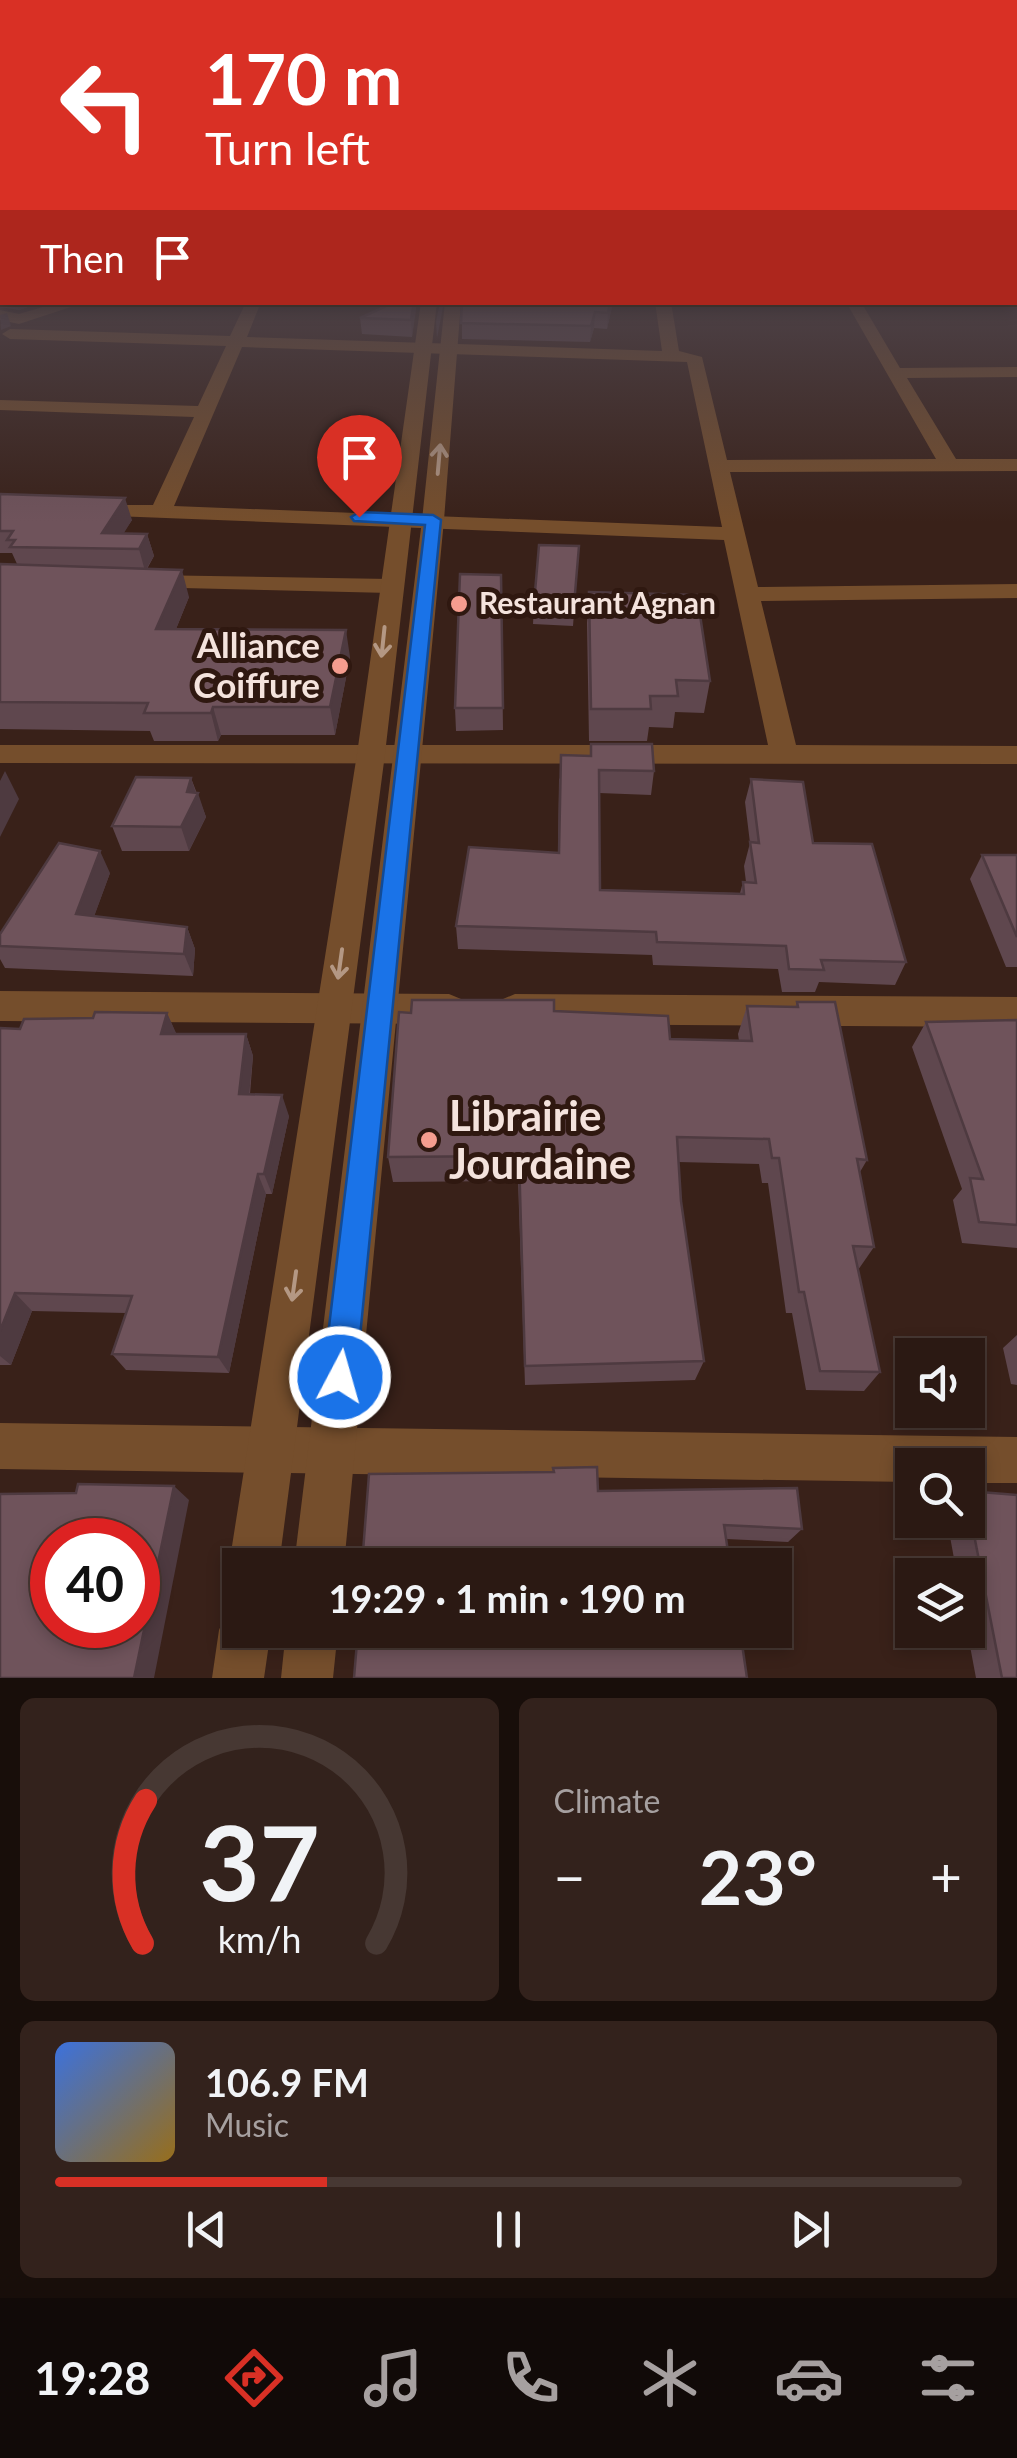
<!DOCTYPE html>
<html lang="en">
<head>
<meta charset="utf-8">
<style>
	:root { --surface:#2b1913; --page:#33221c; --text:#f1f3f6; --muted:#a6a0a0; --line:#473833; --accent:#d93025 }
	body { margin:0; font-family:Lato,sans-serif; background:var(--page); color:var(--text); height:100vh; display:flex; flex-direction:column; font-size:38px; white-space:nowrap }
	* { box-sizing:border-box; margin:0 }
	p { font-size:32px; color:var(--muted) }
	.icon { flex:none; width:55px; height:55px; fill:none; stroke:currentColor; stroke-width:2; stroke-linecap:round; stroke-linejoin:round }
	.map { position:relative; height:1678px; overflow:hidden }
	.side { display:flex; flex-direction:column; gap:20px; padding:20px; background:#180e0a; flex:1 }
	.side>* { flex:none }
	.guide { position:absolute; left:0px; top:0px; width:1018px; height:305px; box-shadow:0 5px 15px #0003,0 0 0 2px var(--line); background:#d93025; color:#fff; overflow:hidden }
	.buttons { position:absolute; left:895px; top:1338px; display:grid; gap:20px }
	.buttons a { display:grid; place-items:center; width:90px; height:90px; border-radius:0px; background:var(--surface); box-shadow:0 5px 15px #0003,0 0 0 2px var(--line); font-size:50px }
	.speed { position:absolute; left:30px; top:1518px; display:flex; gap:20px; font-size:50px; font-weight:700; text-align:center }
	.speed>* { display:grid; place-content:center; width:130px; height:130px; border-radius:50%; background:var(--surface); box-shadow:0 5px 15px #0003,0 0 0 2px var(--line); line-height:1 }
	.speed .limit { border:15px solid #d22; background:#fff; color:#111 }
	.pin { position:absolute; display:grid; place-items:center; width:85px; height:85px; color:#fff; margin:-102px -42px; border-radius:50% 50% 50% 0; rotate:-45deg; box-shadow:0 0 10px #0007 }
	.pin .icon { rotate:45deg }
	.me { position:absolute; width:110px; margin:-55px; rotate:6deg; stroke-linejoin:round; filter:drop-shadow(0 0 8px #0008) }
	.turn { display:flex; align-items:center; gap:35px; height:210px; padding:0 40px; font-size:45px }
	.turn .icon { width:130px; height:130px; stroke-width:2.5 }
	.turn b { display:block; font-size:70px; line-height:85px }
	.then { display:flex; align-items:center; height:95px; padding:0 40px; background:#0003; gap:20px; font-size:38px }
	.big { font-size:75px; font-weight:700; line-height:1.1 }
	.side .tile { flex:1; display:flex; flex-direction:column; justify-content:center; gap:15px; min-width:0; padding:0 35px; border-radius:15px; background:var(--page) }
	.side .dial { align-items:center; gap:0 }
	.dial svg { height:260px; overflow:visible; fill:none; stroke:var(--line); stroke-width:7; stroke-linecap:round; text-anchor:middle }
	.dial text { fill:var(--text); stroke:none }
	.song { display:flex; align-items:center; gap:30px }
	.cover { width:120px; height:120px; border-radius:15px; background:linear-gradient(135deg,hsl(220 70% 55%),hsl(40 70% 35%)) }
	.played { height:10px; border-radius:5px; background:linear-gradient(90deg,var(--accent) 30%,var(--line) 30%) }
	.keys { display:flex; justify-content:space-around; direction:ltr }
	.heat { display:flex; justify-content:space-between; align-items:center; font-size:55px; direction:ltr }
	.side .tiles { flex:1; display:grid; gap:20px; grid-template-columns:1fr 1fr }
	.tile:last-child { grid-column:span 2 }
	.trip { position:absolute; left:222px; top:1548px; width:570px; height:100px; border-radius:0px; background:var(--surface); box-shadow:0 5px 15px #0003,0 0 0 2px var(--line); font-weight:700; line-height:100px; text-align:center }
	.tab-bar { display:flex; height:160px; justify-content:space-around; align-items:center; background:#110a08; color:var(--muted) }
	.tab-bar .icon { width:70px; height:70px }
	.tab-bar .on { color:var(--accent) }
	.tab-bar b { font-size:45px; color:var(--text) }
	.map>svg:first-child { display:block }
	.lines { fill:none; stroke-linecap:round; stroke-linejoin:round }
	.minor { fill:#754e2c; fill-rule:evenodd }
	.tertiary { fill:#754e2c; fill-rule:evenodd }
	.wall { fill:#5f474e }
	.shaded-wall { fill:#4e3a40 }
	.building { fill:#6f535b; stroke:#4e3a40; stroke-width:2.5; fill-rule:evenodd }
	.oneway { stroke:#b49884 }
	.route { fill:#1a73e8; stroke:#114b97; stroke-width:2.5 }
	.poi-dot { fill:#f59d8f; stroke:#2f1810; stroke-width:4 }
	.labels { text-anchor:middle; stroke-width:10; stroke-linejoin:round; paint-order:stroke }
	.far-poi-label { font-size:30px; font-weight:bold; fill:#f4e3dd; stroke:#2f1810; text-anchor:start }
	.poi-label { font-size:35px; font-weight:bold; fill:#f4e3dd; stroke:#2f1810; text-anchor:end }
	.near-poi-label { font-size:42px; font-weight:bold; fill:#f4e3dd; stroke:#2f1810; text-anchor:start }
</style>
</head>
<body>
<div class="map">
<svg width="1017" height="1678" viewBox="0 0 1017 1678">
	<rect width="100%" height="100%" fill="#392119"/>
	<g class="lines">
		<path class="minor" d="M60,302H86L19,324L0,320V310L19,314Z
			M246,302H261L247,337L662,351L655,302H671L679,351L702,357L727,460L936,459L846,302H861L900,368L1017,367V377L907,378L956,459H1017V471L730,472L758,587L1017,584V598L761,601L796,745L1017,746V764L0,763V745H768L724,540L88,515L77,509L81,505H153L194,417L0,410V400L198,406L226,346L10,339L2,334L10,329L230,336ZM242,347L687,362L722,527L174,506Z
			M148,575L390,579L402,586L390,593L140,587L136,582L140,577Z
			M0,991L449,994L461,999L466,1009L461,1019L449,1024L0,1021Z
			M515,994L1017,997V1027L515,1024L503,1019L498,1009L503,999Z
			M0,1423L1017,1437V1483H968V1465H912V1482L0,1469Z"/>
		<path class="tertiary" d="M421,302H437L385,754L279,1565H240V1584L229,1565L357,754Z
			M445,302H461L444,520L344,1565H294L422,520Z
			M240,1606V1630H271L264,1678H212L219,1630L227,1612Z
			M286,1630H338L333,1678H281Z"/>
	</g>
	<path class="wall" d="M0,287H2V302H42L19,310L0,307Z
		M395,302H416L412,337L362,334L360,318Z
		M462,302H613L607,329L594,328L590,342L462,339Z
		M0,494L132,520L123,533L147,534L154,556L147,569L189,597L176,629L350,657L335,735H221L218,741H154L150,731L0,729V564H17L12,553H0Z
		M579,546L573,626L533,624L534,604Z
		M501,575L503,730L456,731L455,708Z
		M589,592L710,681L704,713L675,712L673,728L649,727L647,741H589L587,623Z
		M591,744L654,771L651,795L599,793L600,890L740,893L743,882H746L744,866L750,843L745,802L751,779L813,843L906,962L895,985L819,982L815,992H782L778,969L653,965L652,955L458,949L456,926L558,853L559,779L590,756Z
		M191,778L206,817L189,851H122L112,826Z
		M982,855H1017V967H1006L970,879Z
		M110,873L94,916L187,927L195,949L193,976L5,968L0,959V934Z
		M797,1002L867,1160L860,1172L874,1247L858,1270L880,1372L864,1391L806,1390L792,1313H786L768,1183H762L759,1164L678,1162L681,1201L704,1361L695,1380L525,1385L518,1181L393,1182L388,1157L554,1011L670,1039L739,1041L738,1034L747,1006L795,1007Z
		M167,1013L176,1034H246L253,1056L250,1094L289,1116L272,1194H266L229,1373L126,1370L112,1354L126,1313L32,1311L11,1365H0V1028L20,1029L93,1018Z
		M1017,1020V1248L962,1243L953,1200L962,1189L912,1047L926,1022Z
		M1017,1335V1385L1011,1384L1003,1348Z
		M598,1491L802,1529L788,1542L726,1539Z
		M968,1491L1017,1678H976L967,1630L968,1575H957L947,1520H968Z"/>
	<path class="shaded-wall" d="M16,302H42L19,310Z
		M414,302H416V310L412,337L411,320Z
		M440,302H444L437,338L436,322Z
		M610,302H613L607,329L608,313Z
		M595,312L594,328L590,342L591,326Z
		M7,313L11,326L1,330L0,315Z
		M125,498L132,520L114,549L102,533Z
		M147,534L154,556L145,571L139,549Z
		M182,570L189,597L165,656L156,629Z
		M346,630L350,657L335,735L330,707Z
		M213,707L221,735L218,741L211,713Z
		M5,771L19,799L0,837V781Z
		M191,778L197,796L198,793L206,817L189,851L181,827L187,792Z
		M100,851L110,873L87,936L76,914Z
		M187,927L195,949L193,976L184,954Z
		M167,1013L177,1035L161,1034Z
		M246,1034L253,1056L247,1115L239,1094Z
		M282,1095L289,1116L272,1194L264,1174Z
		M258,1174L266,1194L229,1373L218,1357Z
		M15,1293L32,1311L11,1365L0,1356V1331Z
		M174,1486L189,1500L154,1678H134Z"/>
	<path class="building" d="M395,302H414L411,320L360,318Z
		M462,302H610L608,313L595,312L591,326L461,323Z
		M0,494L125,498L102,533L147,534L139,549L10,547L15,540H7L13,531H0Z
		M539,545L579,546L574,605L534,604Z
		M0,564L182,570L156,629L346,630L330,707H213L211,713H144L148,703L0,702Z
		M460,574L501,575L503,708H455Z
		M589,592L697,595L710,681L676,680L678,696H650L651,709H591Z
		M591,744H652L654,771L599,770L600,890L744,894L743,882L756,883L750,842L759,843L751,779L803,782L813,843L872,844L906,962L821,960L824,970L789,969L786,946L657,942L656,932L456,926L469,847L559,853L561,755L591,756Z
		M136,777L191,778L187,792L198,793L181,827L112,826Z
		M59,843L100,851L76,914L187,927L184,954L0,946V934Z
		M982,855H1017V937Z
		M412,1000H554V1011L668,1016L670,1039L752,1041L747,1006L798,1007L797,1002H835L867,1160L857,1159L874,1247L853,1246L880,1372L820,1371L804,1292H799L779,1158H772L769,1139L677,1137L681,1201L704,1361L525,1366L519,1156L388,1157L399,1012L411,1013Z
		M95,1012L167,1013L161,1034H246L239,1094L282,1095L264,1174H258L218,1357L112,1354L132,1296L15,1293L0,1331V1028L20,1029L24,1019L93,1018Z
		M1017,1020V1225L979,1222L970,1178L983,1179L926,1022Z
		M597,1467L598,1491L797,1488L802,1529L724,1525L730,1565H362L369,1474L554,1472L553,1468Z
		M78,1484L174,1486L134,1678H0V1494L76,1493ZM52,1540H138V1625H52Z
		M968,1491L1017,1495V1678H1002L968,1504Z
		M358,1630H740L747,1678H354Z"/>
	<defs><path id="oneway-shaft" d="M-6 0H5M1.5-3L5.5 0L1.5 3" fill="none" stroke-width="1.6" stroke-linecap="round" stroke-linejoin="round" transform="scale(2.5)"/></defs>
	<g class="oneway">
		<use href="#oneway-shaft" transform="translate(439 459) rotate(-85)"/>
		<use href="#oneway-shaft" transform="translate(383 642) rotate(96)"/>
		<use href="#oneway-shaft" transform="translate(340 964) rotate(98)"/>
		<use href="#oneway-shaft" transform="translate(294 1286) rotate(98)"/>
	</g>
	<linearGradient id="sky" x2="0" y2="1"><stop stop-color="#1f120e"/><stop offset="0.55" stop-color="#4e4349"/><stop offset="1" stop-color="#4e4349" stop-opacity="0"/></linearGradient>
	<rect width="1017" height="522" fill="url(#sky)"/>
	<path class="route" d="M359,512L433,515L441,520L356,1377L351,1389L340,1394L328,1389L323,1377L425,525L354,521L351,517Z"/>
	<g class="poi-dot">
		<circle cx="459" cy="604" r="10"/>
		<circle cx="340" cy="666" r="10"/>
		<circle cx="429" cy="1140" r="10"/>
	</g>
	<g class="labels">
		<g class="far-poi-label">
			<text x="479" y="614">Restaurant Agnan</text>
		</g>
		<g class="poi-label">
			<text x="320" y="658">Alliance<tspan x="320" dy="40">Coiffure</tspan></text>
		</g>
		<g class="near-poi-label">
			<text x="449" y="1131">Librairie<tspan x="449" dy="48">Jourdaine</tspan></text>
		</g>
	</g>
</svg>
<div class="buttons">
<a><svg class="icon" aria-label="sound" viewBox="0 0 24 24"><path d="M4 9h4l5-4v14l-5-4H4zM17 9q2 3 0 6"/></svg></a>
<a><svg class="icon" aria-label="search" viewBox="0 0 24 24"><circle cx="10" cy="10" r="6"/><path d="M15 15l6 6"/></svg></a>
<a><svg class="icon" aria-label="layers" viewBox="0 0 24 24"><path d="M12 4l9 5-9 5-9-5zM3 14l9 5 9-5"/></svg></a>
</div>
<div class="speed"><div class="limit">40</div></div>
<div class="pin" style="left:359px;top:517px;background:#d93025"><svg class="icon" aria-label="arrive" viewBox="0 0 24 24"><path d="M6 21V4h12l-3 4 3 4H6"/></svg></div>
<svg class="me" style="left:340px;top:1377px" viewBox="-20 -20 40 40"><circle r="17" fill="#1a73e8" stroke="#fff" stroke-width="3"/><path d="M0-11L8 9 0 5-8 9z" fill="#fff"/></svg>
<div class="trip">19:29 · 1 min · 190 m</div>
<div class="guide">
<div class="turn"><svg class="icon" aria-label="left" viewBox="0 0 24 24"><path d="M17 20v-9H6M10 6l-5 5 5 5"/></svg><div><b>170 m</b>Turn left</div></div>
<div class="then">Then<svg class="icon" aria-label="arrive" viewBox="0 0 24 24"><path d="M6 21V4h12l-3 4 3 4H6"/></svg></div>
</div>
</div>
<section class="side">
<div class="tiles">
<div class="tile dial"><svg viewBox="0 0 100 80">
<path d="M14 69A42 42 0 1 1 86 69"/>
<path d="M14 69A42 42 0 0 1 15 25" stroke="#d93025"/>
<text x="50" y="56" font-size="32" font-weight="700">37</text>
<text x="50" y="72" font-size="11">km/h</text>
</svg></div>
<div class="tile"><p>Climate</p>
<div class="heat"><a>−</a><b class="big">23°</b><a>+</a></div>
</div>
<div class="tile">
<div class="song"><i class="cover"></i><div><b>106.9 FM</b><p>Music</p></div></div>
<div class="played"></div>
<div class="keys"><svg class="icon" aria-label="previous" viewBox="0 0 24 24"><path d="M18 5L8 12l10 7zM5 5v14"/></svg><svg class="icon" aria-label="pause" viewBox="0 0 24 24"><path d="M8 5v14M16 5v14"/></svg><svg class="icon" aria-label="next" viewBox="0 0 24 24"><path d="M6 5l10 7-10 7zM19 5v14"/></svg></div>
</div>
</div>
</section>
<nav class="tab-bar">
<b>19:28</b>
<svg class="icon on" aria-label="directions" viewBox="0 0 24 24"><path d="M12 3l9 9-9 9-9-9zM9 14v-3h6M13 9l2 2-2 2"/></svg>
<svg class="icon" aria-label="music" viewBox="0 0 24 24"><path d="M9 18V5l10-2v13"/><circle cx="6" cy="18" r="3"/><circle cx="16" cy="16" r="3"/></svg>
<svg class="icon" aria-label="phone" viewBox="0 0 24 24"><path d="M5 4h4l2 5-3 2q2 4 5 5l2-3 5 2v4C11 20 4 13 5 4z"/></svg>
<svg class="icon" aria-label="climate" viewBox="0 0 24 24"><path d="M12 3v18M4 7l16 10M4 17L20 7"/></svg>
<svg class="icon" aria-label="car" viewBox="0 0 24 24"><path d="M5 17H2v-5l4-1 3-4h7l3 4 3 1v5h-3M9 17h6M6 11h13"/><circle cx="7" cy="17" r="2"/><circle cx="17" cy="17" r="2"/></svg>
<svg class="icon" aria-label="filters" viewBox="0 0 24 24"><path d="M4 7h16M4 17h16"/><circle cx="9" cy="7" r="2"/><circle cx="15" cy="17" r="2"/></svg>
</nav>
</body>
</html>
